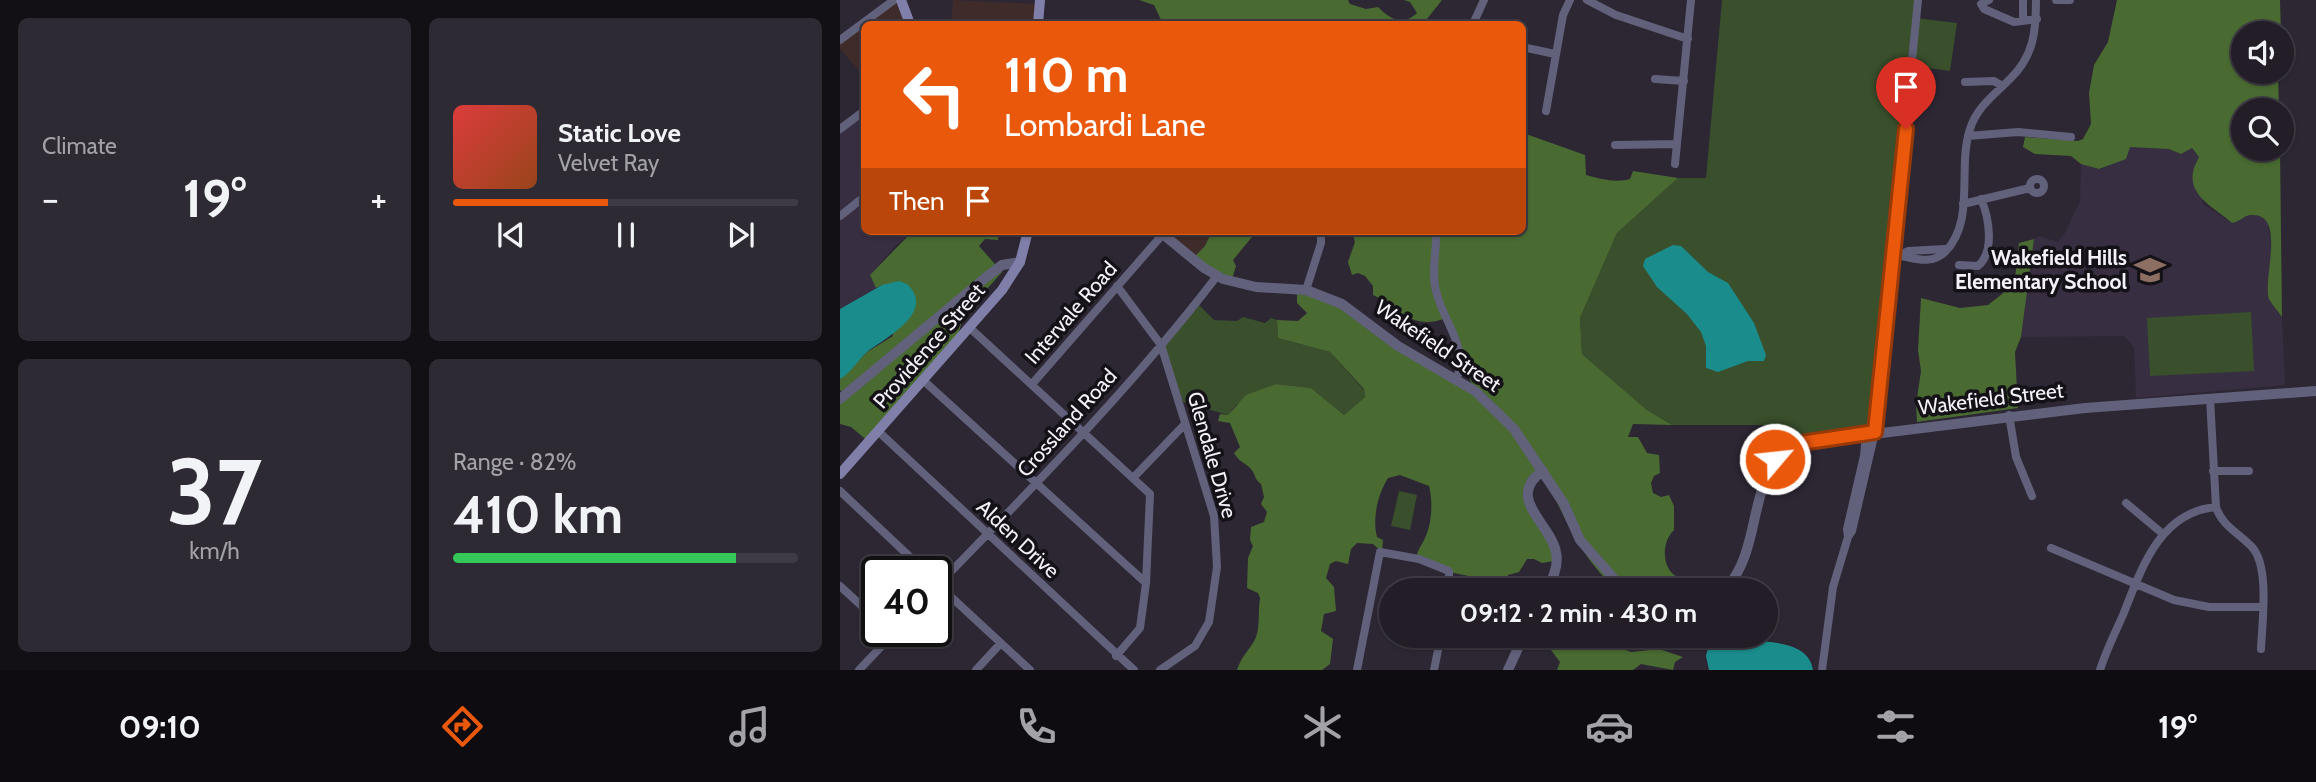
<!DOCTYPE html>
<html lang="en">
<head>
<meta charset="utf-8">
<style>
	:root { --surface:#221d27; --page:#2e2a33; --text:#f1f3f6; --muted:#a2a2a7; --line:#3f3b44; --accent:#ea580c }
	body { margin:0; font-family:Cabin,sans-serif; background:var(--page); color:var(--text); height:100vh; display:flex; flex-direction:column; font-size:26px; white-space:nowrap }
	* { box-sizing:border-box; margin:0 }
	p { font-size:23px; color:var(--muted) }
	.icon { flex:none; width:38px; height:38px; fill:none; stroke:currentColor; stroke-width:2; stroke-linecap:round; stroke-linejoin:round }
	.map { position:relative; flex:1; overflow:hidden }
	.panel { display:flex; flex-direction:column; gap:18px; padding:18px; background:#131015; width:840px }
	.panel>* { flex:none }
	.banner { position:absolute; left:21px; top:21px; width:665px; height:214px; border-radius:10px; box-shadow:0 2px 5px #0004,0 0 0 2px var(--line); background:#ea580c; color:#fff; overflow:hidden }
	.controls { position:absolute; left:1391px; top:21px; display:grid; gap:14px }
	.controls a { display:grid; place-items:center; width:63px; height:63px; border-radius:50%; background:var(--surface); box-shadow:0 2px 5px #0004,0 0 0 2px var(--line); font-size:35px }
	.speed { position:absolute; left:21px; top:556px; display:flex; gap:14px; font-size:35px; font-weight:700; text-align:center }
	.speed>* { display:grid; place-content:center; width:91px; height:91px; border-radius:50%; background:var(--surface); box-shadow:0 2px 5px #0004,0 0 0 2px var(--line); line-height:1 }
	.speed .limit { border:4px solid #111; border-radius:10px; background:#fff; color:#111 }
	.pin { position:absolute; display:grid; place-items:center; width:60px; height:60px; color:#fff; margin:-72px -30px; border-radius:50% 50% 50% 0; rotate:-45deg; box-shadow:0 0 7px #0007 }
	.pin .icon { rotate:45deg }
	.me { position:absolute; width:77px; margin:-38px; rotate:62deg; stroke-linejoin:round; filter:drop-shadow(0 0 5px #0008) }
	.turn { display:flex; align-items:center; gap:24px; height:147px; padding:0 28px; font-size:32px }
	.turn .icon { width:91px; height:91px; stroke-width:2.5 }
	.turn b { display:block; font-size:49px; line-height:60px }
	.then { display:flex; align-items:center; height:66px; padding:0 28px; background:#0003; gap:14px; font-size:26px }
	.big { font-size:52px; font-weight:800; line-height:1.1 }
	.panel .card { flex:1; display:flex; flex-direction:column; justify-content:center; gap:10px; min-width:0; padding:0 24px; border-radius:10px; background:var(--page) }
	.panel .dial { align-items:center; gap:0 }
	.dial b { font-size:91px; line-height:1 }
	.song { display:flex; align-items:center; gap:21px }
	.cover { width:84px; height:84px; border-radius:10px; background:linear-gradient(135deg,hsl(0 70% 55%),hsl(20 70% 35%)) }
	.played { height:7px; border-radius:4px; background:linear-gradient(90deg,var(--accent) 45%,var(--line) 45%) }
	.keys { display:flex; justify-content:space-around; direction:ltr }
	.heat { display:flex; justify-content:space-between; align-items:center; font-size:38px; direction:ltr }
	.charge { height:10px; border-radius:5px; background:linear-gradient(90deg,#34c759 82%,var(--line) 0) }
	.panel .tiles { flex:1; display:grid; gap:18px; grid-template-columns:repeat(2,1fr) }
	.trip { position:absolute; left:539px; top:578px; width:399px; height:70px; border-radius:35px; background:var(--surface); box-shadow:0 2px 5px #0004,0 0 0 2px var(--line); font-weight:800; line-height:70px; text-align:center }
	.tabs { display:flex; height:112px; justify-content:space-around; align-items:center; background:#0e0c10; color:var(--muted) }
	.tabs .icon { width:49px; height:49px }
	.tabs .selected { color:var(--accent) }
	.tabs b { font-size:32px; color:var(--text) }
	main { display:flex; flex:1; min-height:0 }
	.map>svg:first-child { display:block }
	.commercial { fill:#3f2b2a }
	.built { fill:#372e41 }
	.green { fill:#3a4f2c }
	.forest { fill:#496a31 }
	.water { fill:#1b8c8c }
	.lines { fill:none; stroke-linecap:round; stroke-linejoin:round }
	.minor { stroke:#61617b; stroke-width:8 }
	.tertiary { stroke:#61617b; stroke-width:10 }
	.secondary { stroke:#7f7fa9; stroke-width:10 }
	.route-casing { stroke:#983908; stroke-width:18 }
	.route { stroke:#ea580c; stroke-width:12 }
	.labels { text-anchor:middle; stroke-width:7; stroke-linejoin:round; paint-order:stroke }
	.poi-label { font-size:21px; font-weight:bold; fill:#f5f1fa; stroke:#141117; text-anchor:end }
	.street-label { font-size:21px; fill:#f5f1fa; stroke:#141117 }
</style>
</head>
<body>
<main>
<section class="panel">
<div class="tiles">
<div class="card"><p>Climate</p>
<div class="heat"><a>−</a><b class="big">19°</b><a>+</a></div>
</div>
<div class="card">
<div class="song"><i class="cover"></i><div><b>Static Love</b><p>Velvet Ray</p></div></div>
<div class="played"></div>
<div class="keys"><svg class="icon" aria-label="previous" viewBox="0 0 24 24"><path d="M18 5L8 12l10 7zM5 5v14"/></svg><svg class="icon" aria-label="pause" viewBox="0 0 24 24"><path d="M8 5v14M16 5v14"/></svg><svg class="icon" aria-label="next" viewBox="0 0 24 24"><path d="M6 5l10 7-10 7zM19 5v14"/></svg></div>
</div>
<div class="card dial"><b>37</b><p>km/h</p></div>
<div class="card"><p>Range · 82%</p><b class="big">410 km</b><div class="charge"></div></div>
</div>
</section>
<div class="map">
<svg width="1476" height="670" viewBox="0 0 1476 670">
	<rect width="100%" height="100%" fill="#2d2734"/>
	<path class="commercial" d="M51,0H63L70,24H24V76L0,49V40Z
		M113,0L199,4L198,24H111Z
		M319,231H372L365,246L352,259Z"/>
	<path class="built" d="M24,110V231H88L84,235L68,236L56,245L30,275L36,288L0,309V129Z
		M1290,147L1329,149L1341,154L1351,148L1359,157L1355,164L1363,204L1392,223L1411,215L1422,216L1428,223L1442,317L1445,385L1296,398L1294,347L1284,336L1181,337L1194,239L1199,236L1218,242L1225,233L1240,201L1241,164L1262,169Z"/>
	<path class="green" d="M882,0H1076L1075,18L1117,23L1110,71L1066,65L1031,425L965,437L927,451L928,425H832L807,410L742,354L740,318L777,233L838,178H866Z
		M358,304L374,320L397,321L403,317L425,323L431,318L437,320L438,338L490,352L524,390L525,397L504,415L471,388L436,384L396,405L388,415L343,402L321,345Z
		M1411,312L1414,371L1310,376L1307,318Z
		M559,491L577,495L570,530L551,526Z"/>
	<path class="forest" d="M299,0H508L510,4L526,9L538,7C551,20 563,26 577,13L570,2L564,0H602L583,24H323L314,5Z
		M1277,0H1440L1441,33H1404V72H1438L1439,110H1404V149H1440L1442,317C1438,311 1432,305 1429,299C1422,280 1447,214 1412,215C1404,215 1400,222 1392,223C1370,204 1339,192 1359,157L1352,148L1341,154L1329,149L1290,147L1286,159L1259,169L1241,164L1231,156L1195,154L1183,147L1185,137L1238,141L1243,139L1251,124L1249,93L1254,65L1268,42Z
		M683,133L745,155L746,175C760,179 776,183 790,179L793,171L838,178L777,233L740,318L742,354L807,410L832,425L793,424L788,437H798L807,453L819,455L820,473L814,476L811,483L813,493L821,497L829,495L834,506V530C817,546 824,584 851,578L865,590H778C740,559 723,513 701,470L686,497L708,535L714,561L702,563L694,559H687L679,572L668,575L667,582L671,590L645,585L643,579L609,572L576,559C578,548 581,547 585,538C592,524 593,501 589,486L560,475L548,478C538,494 532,518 537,537L543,540L542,552L533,544L517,543L511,549L508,564L496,561L490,564L486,578L494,587L496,611L484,614L481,631L493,639L490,664L482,670H397C403,653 411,649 416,637C420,627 418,610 420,598L418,593L407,588L408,558L413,546L410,540L411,527L424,522L427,512L421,504L424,497L421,484C414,479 416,475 411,469C406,463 399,462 394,453L400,447L390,423L378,421L380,414L388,415L406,395L436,384L471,388L504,415L525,397L524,389L490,352L438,338L437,320L458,321L467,313L457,303V290L489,299L532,328L632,385L618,344L604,319C570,330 561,308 533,295V286L525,276L518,273L512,275L508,262L515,242L512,232L682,231Z
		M88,231H159L158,240L145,239L139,246L162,272L123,316L116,344L29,442L11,427L0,424V399L4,394L0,390V379L27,352L53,336L42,285L36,288L30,275L68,236L84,235Z
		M372,231H417L393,260L396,266L391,282L352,259L365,246Z
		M1194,239L1181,337L1175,352L1178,408L1077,422L1076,405L1081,371L1078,350L1081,298L1120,308L1148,305L1171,287L1175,279L1179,243Z
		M719,635H748L755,647L771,645L791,652L819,649L843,657L835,662L833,670L801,664L793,670H717L720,662L711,650V644Z"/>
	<path class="water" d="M833,245L841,246L868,272L888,283L914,323L926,355L924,361H908L878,372L866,368V346L861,332L847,314L817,287L803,266L805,259Z
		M59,281L67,284C97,312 45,338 27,352C17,361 12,372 0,379V309L42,285Z
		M912,640C933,643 969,642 973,670H869L866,656L868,648L879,642Z"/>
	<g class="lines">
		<path class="minor" d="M747,0L776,15L848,39
			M1149,0L1141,4L1144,9L1174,22L1197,19
			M1183,0V19
			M1216,0H1230
			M633,24L644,0
			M0,40L54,0
			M682,47L715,54
			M815,79L844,81
			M1125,82L1154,81L1162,86
			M706,111L723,15L730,0
			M0,129L24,111
			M1128,136L1178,132L1231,137
			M775,145L837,144
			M835,164L851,0
			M1190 186a7 7 0 1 1 14 0a7 7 0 1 1-14 0Z
			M1123,204L1190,188
			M0,216L24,197
			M596,231C597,251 591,271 596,291C602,319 631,351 616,379
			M1053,255C1070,256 1090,267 1105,252C1136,221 1117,168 1130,129C1137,107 1154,95 1170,79C1194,56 1196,31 1196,0
			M1058,256L1068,251L1105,249
			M1119,265L1138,266C1155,252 1149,217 1141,199
			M277,286L321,345L374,516L377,567L369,622L355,646L320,670
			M466,290L481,243V231
			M130,328L310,494L306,583L300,628L276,656
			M84,381L306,583
			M193,383L323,234
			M1370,398L1376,507C1382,526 1399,533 1412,547C1430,567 1422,623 1421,649
			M1169,415L1176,457L1192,496
			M39,432L294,670
			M1373,471H1409
			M293,478L344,425
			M0,491L86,572
			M1286,503L1323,534
			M1008,537L1007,529L1024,456L1026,433
			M1211,548L1334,600L1369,607H1422
			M96,583L190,670
			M0,586L37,620
			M96,587C193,487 292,387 377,276
			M19,670L55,632
			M136,670L161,643
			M517,670L540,552L579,559L609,571V590
			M594,670L601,635
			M982,670L993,587L1008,537L1012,531L1035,432L1078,0
			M1260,670C1266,651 1275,633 1283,615C1301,570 1319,512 1376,507"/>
		<path class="tertiary" d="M319,231L364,268L383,279L416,287L466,290L502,304L558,346L635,391L674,429L724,504L740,540L784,590
			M0,399L145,278L162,265L180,262
			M703,471C664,497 711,524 716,552C719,565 713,579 707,590
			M885,590C927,545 903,465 961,443L1245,408L1476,391
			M668,670L684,635"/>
		<path class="secondary" d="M61,0L70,24
			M198,24L200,0
			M0,474L162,290L180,262L188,231"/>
	</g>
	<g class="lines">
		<defs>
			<path id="route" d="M935,459L961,443L1035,432L1066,129"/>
		</defs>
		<use href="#route" class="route-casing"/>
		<use href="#route" class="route"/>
	</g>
	<defs>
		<symbol id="school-bare" viewBox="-9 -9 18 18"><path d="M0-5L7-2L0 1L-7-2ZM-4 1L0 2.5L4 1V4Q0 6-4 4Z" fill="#8d6e63" stroke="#141117" stroke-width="2.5" paint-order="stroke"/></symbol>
	</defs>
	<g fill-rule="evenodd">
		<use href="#school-bare" x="1288" y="248" width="44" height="44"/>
	</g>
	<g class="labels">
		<g class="poi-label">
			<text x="1287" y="265">Wakefield Hills<tspan x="1287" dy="24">Elementary School</tspan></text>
		</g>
		<g class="street-label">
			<text transform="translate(231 313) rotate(-49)" y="7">Intervale Road</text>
			<text transform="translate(89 346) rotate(-49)" y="7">Providence Street</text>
			<text transform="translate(598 346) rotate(34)" y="7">Wakefield Street</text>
			<text transform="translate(1151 399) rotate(-7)" y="7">Wakefield Street</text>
			<text transform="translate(227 423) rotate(-48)" y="7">Crossland Road</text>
			<text transform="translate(372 455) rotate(74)" y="7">Glendale Drive</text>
			<text transform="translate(178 539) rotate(43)" y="7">Alden Drive</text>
		</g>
	</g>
</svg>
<div class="controls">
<a><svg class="icon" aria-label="sound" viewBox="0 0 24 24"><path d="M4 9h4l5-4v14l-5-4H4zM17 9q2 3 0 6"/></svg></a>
<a><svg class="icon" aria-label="search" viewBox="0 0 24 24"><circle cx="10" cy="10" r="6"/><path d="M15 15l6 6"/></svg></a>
</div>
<div class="speed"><div class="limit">40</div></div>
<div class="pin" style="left:1066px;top:129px;background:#d93025"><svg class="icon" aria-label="arrive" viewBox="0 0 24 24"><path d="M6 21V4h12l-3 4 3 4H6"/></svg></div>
<svg class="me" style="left:935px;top:459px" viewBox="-20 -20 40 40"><circle r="17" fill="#ea580c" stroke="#fff" stroke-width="3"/><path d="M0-11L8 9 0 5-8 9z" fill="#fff"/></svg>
<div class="trip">09:12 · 2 min · 430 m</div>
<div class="banner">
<div class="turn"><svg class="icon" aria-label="left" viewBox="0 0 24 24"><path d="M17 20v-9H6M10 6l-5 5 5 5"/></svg><div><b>110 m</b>Lombardi Lane</div></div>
<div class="then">Then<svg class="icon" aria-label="arrive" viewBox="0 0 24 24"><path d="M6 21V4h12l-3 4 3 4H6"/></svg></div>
</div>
</div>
</main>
<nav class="tabs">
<b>09:10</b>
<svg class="icon selected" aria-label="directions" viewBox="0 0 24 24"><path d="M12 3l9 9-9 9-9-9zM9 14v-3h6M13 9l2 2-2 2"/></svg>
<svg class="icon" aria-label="music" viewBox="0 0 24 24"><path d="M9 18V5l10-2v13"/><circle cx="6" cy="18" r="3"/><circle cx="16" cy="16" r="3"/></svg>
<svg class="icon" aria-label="phone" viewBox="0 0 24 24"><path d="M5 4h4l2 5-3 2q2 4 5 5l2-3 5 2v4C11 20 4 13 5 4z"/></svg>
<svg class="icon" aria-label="climate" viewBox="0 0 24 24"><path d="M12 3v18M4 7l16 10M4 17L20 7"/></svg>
<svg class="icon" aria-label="car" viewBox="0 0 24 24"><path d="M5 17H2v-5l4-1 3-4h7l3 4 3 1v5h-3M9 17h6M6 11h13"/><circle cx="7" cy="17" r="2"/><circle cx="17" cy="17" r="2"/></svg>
<svg class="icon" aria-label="filters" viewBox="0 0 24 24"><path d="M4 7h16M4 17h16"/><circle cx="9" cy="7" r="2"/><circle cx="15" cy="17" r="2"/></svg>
<b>19°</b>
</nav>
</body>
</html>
